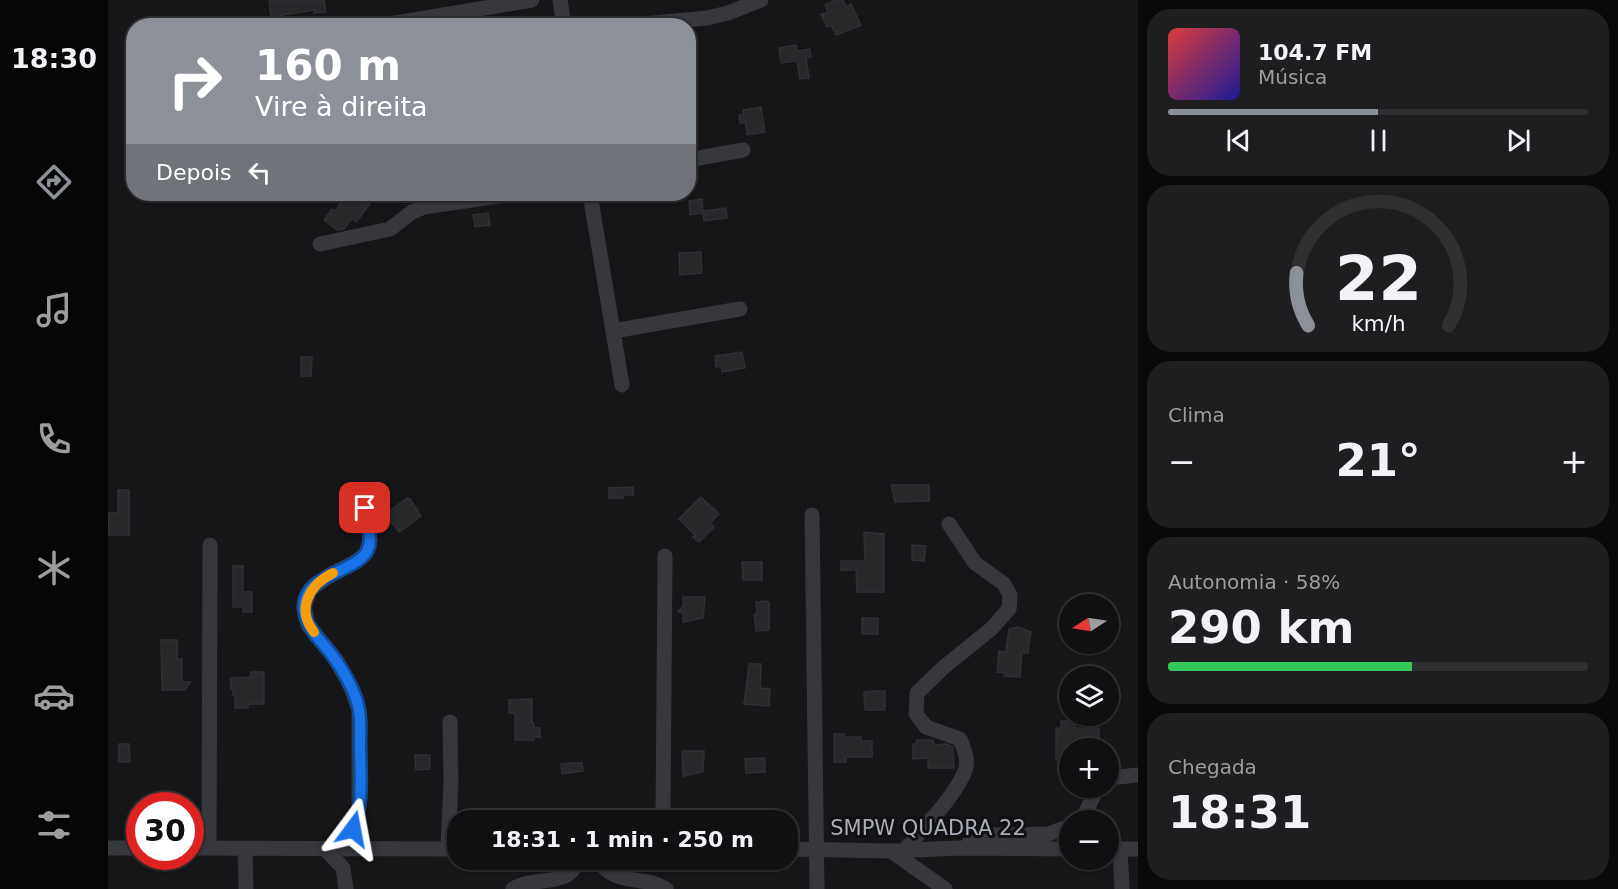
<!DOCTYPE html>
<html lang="pt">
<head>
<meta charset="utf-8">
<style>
	:root { --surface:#101012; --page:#1e1e20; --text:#f1f3f6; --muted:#9c9d9f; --line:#303032; --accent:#8c9099 }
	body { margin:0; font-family:"DejaVu Sans",sans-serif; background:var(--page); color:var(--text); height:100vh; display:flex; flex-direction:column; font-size:22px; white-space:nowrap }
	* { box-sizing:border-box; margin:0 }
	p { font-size:20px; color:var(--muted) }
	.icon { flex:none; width:33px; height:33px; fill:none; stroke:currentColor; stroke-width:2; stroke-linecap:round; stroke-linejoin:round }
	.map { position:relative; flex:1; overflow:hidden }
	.side { display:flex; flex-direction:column; gap:9px; padding:9px; background:#09090a; width:480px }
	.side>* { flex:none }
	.hud { position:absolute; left:18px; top:18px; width:570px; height:183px; border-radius:24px; box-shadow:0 2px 4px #0004,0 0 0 2px var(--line); background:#8c9099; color:#fff; overflow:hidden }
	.needle { width:39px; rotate:258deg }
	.controls { position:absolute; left:951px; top:594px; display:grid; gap:12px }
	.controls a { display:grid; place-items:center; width:60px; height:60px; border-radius:50%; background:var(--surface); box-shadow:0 2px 4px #0004,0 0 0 2px var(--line); font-size:30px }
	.speed { position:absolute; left:18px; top:792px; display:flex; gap:12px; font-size:30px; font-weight:700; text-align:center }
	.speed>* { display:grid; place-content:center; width:78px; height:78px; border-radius:50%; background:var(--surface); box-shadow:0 2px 4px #0004,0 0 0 2px var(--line); line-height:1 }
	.speed .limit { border:9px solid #d22; background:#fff; color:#111 }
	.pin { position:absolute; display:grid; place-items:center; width:51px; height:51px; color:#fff; margin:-26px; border-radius:12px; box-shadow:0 3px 9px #0006 }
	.me { position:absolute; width:66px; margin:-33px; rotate:13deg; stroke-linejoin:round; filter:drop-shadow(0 0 4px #0008) }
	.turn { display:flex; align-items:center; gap:21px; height:126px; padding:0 30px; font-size:27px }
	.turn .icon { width:78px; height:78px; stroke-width:2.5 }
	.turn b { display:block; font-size:42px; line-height:51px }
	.then { display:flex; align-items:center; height:57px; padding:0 30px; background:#0003; gap:12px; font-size:22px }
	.big { font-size:45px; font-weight:700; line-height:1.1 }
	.side .card { flex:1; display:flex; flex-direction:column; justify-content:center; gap:9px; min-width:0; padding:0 21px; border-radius:24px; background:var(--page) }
	.side .dial { align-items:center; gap:0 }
	.dial svg { height:156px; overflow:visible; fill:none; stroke:var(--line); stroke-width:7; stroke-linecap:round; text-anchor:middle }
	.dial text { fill:var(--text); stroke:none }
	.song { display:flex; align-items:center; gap:18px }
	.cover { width:72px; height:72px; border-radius:9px; background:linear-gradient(135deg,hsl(0 70% 55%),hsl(240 70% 35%)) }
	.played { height:6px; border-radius:3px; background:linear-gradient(90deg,var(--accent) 50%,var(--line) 50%) }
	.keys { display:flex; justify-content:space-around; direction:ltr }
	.heat { display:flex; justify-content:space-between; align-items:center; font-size:33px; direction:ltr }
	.charge { height:9px; border-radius:4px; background:linear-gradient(90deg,#34c759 58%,var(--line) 0) }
	.trip { position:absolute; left:339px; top:810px; width:351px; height:60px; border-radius:24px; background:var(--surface); box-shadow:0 2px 4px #0004,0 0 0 2px var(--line); font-weight:700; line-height:60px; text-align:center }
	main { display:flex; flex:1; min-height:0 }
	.menu { display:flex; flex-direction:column; width:108px; justify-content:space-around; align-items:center; background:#060607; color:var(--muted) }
	.menu .icon { width:42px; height:42px }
	.menu .on { color:var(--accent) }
	.menu b { font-size:27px; color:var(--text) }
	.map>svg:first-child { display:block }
	.building { fill:#29292c; stroke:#303034; stroke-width:1.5 }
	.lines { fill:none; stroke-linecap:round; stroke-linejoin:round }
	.minor { stroke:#37383d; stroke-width:15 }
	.route-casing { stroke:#114b97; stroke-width:15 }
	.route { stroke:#1a73e8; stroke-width:10 }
	.slow { stroke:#f59e0b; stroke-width:10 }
	.labels { text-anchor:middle; stroke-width:6; stroke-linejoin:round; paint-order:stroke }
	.street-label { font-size:21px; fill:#a8adb8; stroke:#111113 }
</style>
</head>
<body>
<main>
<nav class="menu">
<b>18:30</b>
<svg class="icon on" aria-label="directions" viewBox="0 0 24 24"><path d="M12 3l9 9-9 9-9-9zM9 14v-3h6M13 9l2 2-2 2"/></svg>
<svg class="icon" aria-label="music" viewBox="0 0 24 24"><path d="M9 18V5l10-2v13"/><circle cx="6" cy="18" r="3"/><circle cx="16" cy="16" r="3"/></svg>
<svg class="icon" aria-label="phone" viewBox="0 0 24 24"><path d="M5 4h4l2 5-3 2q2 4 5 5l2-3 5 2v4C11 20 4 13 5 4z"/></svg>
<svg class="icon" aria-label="climate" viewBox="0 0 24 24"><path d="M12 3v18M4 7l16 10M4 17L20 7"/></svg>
<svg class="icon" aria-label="car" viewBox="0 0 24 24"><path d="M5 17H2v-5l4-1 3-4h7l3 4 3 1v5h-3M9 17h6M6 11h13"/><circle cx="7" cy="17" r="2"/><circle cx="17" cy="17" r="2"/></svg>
<svg class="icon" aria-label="filters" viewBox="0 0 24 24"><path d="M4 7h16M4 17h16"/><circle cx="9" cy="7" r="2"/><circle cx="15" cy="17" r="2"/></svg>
</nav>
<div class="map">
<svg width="1030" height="889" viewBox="0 0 1030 889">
	<rect width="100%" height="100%" fill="#161618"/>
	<path class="building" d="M161,0H216L218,12L206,13V10L163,17Z
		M728,0H735L738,7L743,4L753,25L728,35L723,25L719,27L713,14L720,13L717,5Z
		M688,45L689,51L702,49L703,57L698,58L701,78L692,79L689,61L673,63L671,48Z
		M653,107L657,132L639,135L637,122L632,123L631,115L636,114L635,110Z
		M239,194H248L262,204L248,222L244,218L236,229L229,230L216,220L224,209L227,211Z
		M594,199L595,211L618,208L619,218L596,221L595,213L582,215L581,201Z
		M380,213L382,225L367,227L365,215Z
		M593,252L594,273L572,275L571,253Z
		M634,352L637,368L614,372L613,366L608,367L607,356Z
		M193,357H204L203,376H193Z
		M783,485H821V501L787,502Z
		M525,487V495H514L515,498H501V488Z
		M10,490H21V535H0V513H10Z
		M593,497L611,514L602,523L606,527L591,542L585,537L587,535L571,519Z
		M299,498L302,499L313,516L291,532L277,514Z
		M756,532L776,534V592H749L748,570H733V561H757Z
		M804,545L818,546L816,561L804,560Z
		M634,562H654V580H635Z
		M125,566H135V592H144V612H135V607H125Z
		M575,597H597L595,618L575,622V612H570L575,606Z
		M657,601L661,602V630L648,631L646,614H649L648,602Z
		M754,618H770V634H754Z
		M910,627L923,632L920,653H914L912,677L896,676L897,673L889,672L891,651L898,652L901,629Z
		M53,640H69V659H74V682H83L76,690H54Z
		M641,664H653L652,688L662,689L661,706L636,704Z
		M143,672H156V704H140V708H127V695H125V688L123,689V678L142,677Z
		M768,691H777V710H757L756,692Z
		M424,699V723H426V728H432V737L426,736V740H407V713H401V700Z
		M953,721H967V728H991V748H962V752H957V760H948V728H953Z
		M726,734H736V737H753V741H764V757H738V762H726Z
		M809,740H825L827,745L838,744L845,747L846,768H820V758L805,759V744H808Z
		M11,744H21L22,762H11Z
		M574,751H596L595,772L575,776Z
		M307,755H322V769L308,770Z
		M657,758V772L638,773L637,759Z
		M464,763H474L475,771L454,774L453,764Z"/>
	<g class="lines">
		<path class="minor" d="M452,0L456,26
			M270,26L424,0
			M514,26L599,18L620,13L653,0
			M580,160L635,150
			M482,194L514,385
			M212,244L282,229L304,212L316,207L404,194
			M505,331L632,309
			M704,515L709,889
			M1000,778L1030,775
			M555,820L557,556
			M969,820L977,814L989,788
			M860,844L884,835L940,834L962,826
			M0,848H32
			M82,848L350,849
			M101,848L102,545
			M137,849L138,889
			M217,849L235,868L238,889
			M234,849L245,829L251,808V710L242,685L228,660L200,625L196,607L202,590L220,576L249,561L258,553L262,540L257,508
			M340,849L343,782L342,722
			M680,849L783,851L849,848L962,849
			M1000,849H1030
			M1012,849L1014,889
			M783,851L837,889
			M796,851C815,828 846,798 857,771C861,760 856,749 852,739L818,727L808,714L809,693L836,667L883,629L901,609L902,595L896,584L867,563L841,524
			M490,860C508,888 535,874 558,889
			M405,889C425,875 463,889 469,860"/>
	</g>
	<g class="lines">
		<defs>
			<path id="route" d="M245,829C256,802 252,772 252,743C252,733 253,721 251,711C249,694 238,676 229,662C218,644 197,630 196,608C195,575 244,573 258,553C266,542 259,521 257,508"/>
		</defs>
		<use href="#route" class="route-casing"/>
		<use href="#route" class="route"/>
		<path class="slow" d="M206,632C188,609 201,585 225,573"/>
	</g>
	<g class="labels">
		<g class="street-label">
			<text x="820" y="835">SMPW QUADRA 22</text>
		</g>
	</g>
</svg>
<div class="controls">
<a><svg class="needle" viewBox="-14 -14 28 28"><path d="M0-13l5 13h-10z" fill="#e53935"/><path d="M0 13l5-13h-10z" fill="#9c9d9f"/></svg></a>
<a><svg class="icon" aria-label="layers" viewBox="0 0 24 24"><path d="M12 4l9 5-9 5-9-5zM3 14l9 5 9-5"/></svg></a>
<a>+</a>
<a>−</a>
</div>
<div class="speed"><div class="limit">30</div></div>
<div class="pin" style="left:257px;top:508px;background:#d93025"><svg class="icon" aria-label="arrive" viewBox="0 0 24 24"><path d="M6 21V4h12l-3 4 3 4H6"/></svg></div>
<svg class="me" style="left:245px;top:829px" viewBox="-20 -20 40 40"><path d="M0-17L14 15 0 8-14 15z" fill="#1a73e8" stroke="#fff" stroke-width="4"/></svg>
<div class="trip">18:31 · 1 min · 250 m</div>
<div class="hud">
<div class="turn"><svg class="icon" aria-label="right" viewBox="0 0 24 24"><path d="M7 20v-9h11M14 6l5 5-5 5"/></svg><div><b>160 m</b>Vire à direita</div></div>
<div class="then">Depois<svg class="icon" aria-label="left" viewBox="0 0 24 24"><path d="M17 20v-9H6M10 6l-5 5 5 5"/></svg></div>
</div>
</div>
<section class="side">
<div class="card">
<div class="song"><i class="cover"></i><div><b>104.7 FM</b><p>Música</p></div></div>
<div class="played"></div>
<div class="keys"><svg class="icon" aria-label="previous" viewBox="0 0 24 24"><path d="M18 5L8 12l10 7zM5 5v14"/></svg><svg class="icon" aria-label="pause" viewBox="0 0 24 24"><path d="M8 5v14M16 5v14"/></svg><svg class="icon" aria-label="next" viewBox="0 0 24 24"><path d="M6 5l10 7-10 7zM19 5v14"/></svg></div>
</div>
<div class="card dial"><svg viewBox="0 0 100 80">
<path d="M14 69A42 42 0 1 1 86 69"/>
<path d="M14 69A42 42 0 0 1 8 42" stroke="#8c9099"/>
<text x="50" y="56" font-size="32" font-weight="700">22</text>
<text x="50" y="72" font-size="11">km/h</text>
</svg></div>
<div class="card"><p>Clima</p>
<div class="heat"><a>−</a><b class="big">21°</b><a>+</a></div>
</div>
<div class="card"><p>Autonomia · 58%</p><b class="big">290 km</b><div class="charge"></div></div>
<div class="card"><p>Chegada</p><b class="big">18:31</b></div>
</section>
</main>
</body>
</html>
